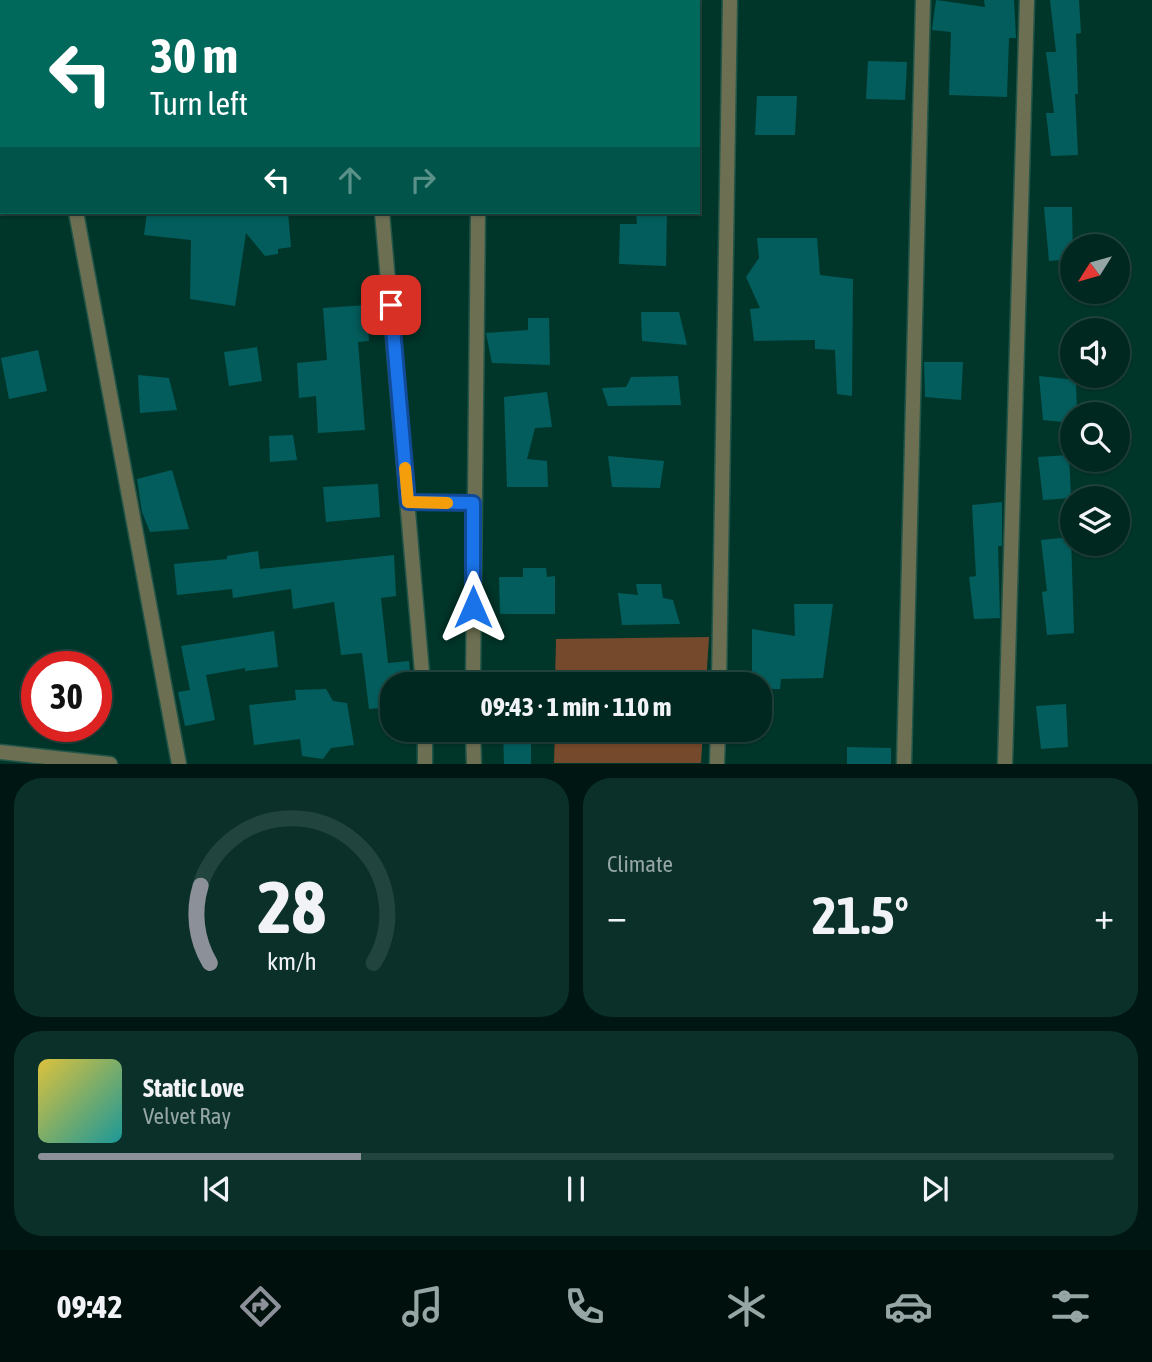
<!DOCTYPE html>
<html lang="en">
<head>
<meta charset="utf-8">
<style>
	:root { --surface:#002820; --page:#0a3029; --text:#f1f3f6; --muted:#95a6a5; --line:#22443e; --accent:#8c9099 }
	body { margin:0; font-family:"Asap Condensed",sans-serif; background:var(--page); color:var(--text); height:100vh; display:flex; flex-direction:column; font-size:26px; white-space:nowrap }
	* { box-sizing:border-box; margin:0 }
	p { font-size:23px; color:var(--muted) }
	.icon { flex:none; width:38px; height:38px; fill:none; stroke:currentColor; stroke-width:2; stroke-linecap:round; stroke-linejoin:round }
	.map { position:relative; height:764px; overflow:hidden }
	.panel { display:flex; flex-direction:column; gap:14px; padding:14px; background:#001612; flex:1 }
	.panel>* { flex:none }
	.hud { position:absolute; left:0px; top:0px; width:700px; height:214px; box-shadow:0 2px 5px #0004,0 0 0 2px var(--line); background:#00695c; color:#fff; overflow:hidden }
	.needle { width:46px; rotate:233deg }
	.tools { position:absolute; left:1060px; top:234px; display:grid; gap:14px }
	.tools a { display:grid; place-items:center; width:70px; height:70px; border-radius:50%; background:var(--surface); box-shadow:0 2px 5px #0004,0 0 0 2px var(--line); font-size:35px }
	.speed { position:absolute; left:21px; top:651px; display:flex; gap:14px; font-size:35px; font-weight:700; text-align:center }
	.speed>* { display:grid; place-content:center; width:91px; height:91px; border-radius:50%; background:var(--surface); box-shadow:0 2px 5px #0004,0 0 0 2px var(--line); line-height:1 }
	.speed .limit { border:10px solid #d22; background:#fff; color:#111 }
	.pin { position:absolute; display:grid; place-items:center; width:60px; height:60px; color:#fff; margin:-30px; border-radius:14px; box-shadow:0 4px 10px #0006 }
	.me { position:absolute; width:77px; margin:-38px; rotate:0deg; stroke-linejoin:round; filter:drop-shadow(0 0 5px #0008) }
	.turn { display:flex; align-items:center; gap:24px; height:147px; padding:0 35px; font-size:32px }
	.turn .icon { width:91px; height:91px; stroke-width:2.5 }
	.turn b { display:block; font-size:49px; line-height:60px }
	.lanes { display:flex; align-items:center; height:66px; padding:0 35px; background:#0003; justify-content:center; gap:35px; direction:ltr }
	.lanes .off { opacity:.35 }
	.big { font-size:52px; font-weight:700; line-height:1.1 }
	.panel .widget { flex:1; display:flex; flex-direction:column; justify-content:center; gap:10px; min-width:0; padding:0 24px; border-radius:28px; background:var(--page) }
	.panel .dial { align-items:center; gap:0 }
	.dial svg { height:182px; overflow:visible; fill:none; stroke:var(--line); stroke-width:7; stroke-linecap:round; text-anchor:middle }
	.dial text { fill:var(--text); stroke:none }
	.song { display:flex; align-items:center; gap:21px }
	.cover { width:84px; height:84px; border-radius:10px; background:linear-gradient(135deg,hsl(50 70% 55%),hsl(180 70% 35%)) }
	.played { height:7px; border-radius:4px; background:linear-gradient(90deg,var(--accent) 30%,var(--line) 30%) }
	.keys { display:flex; justify-content:space-around; direction:ltr }
	.heat { display:flex; justify-content:space-between; align-items:center; font-size:38px; direction:ltr }
	.panel .tiles { flex:1; display:grid; gap:14px; grid-template-columns:1fr 1fr }
	.widget:last-child { grid-column:span 2 }
	.trip { position:absolute; left:380px; top:672px; width:392px; height:70px; border-radius:28px; background:var(--surface); box-shadow:0 2px 5px #0004,0 0 0 2px var(--line); font-weight:700; line-height:70px; text-align:center }
	.tabs { display:flex; height:112px; justify-content:space-around; align-items:center; background:#00100d; color:var(--muted) }
	.tabs .icon { width:49px; height:49px }
	.tabs .current { color:var(--accent) }
	.tabs b { font-size:32px; color:var(--text) }
	.map>svg:first-child { display:block }
	.green { fill:#75492b }
	.building { fill:#035d5c }
	.lines { fill:none; stroke-linecap:round; stroke-linejoin:round }
	.service-casing { stroke:#215548; stroke-width:15 }
	.minor-casing { stroke:#215548; stroke-width:17 }
	.service { stroke:#6c6f52; stroke-width:12 }
	.minor { stroke:#6c6f52; stroke-width:14 }
	.route-casing { stroke:#114b97; stroke-width:18 }
	.route { stroke:#1a73e8; stroke-width:12 }
	.slow { stroke:#f59e0b; stroke-width:12 }
</style>
</head>
<body>
<div class="map">
<svg width="1152" height="764" viewBox="0 0 1152 764">
	<rect width="100%" height="100%" fill="#00362a"/>
	<path class="green" d="M709,637L706,684H555L556,639Z
		M555,730H703L701,763H554Z"/>
	<path class="building" d="M936,0L985,7L984,0H1014L1016,38H1009L1007,97L949,95L951,32L932,30Z
		M1050,0H1079L1081,33L1076,34L1078,94H1075L1078,155L1051,156L1046,113H1054L1046,52H1056Z
		M868,61L907,62L905,100L866,99Z
		M757,96H797L795,135H755Z
		M1044,207H1072L1073,259L1049,261Z
		M147,212H288L291,247L278,249V254L265,256L246,233L235,306L190,299L191,240L144,235Z
		M636,212H667L666,266L619,264L620,224H637Z
		M757,238H817L820,275L853,279L852,396L837,394L835,350L815,349V340L754,341L750,309L760,308L746,277L759,258Z
		M367,305L369,341L358,342L365,430L318,433L316,396L299,398L297,363L327,360L323,308Z
		M641,312H679L687,345L642,341Z
		M528,318H549L550,365L492,363L486,333L528,330Z
		M257,347L262,381L229,386L224,352Z
		M38,350L47,391L9,399L1,358Z
		M924,362H963L961,400L925,397Z
		M138,375L169,378L177,410L140,413Z
		M678,376L681,405L608,406L602,388L626,387L631,377Z
		M1039,376L1076,380L1077,415H1073V423L1043,420Z
		M547,392L552,427L535,428L527,459L547,461L548,487H507L504,397Z
		M293,435L297,460L270,462L269,436Z
		M1069,455L1071,498L1043,500L1038,457Z
		M608,456L664,461L660,488L612,487Z
		M172,470L189,529L150,532L142,512L137,479Z
		M378,484L380,517L326,522L323,487Z
		M1002,502V546H998L1000,618L974,619L969,577L976,576L972,505Z
		M1071,537L1074,633L1047,635L1042,592L1047,591L1041,540Z
		M258,551L260,569L394,555L396,596L381,598L388,663L409,661L411,684H392V707L369,709L362,653L341,655L334,602L293,609L291,589L233,598L232,589L177,595L174,564L227,559V556Z
		M523,568H546L547,577L555,576V614H500L499,577H523Z
		M636,584H661L663,598L673,600L680,624L622,625L618,593L638,595Z
		M794,604H833L823,678L781,679L780,689H760V684H752V629L795,636Z
		M274,631L278,667L245,671V668L206,675L215,720L185,726L178,692L190,690L181,646Z
		M326,689L333,701L347,703L354,745L331,748L323,759L302,756L300,739L254,745L249,705L296,700L295,690Z
		M1066,704L1068,747L1041,749L1036,706Z
		M503,730H531V764H504Z
		M847,747L891,748V764H847Z"/>
	<g class="lines">
		<defs>
			<path id="service" d="M408,502L473,503"/>
			<path id="minor" d="M35,0V2
				M481,2V0
				M76,212L179,764
				M382,212L423,684
				M473,684L478,212
				M719,684L730,0
				M425,730V764
				M473,730L474,764
				M0,752L110,764
				M717,764L718,730
				M904,764L923,0
				M1005,764L1027,0"/>
		</defs>
		<use href="#service" class="service-casing"/>
		<use href="#minor" class="minor-casing"/>
		<use href="#service" class="service"/>
		<use href="#minor" class="minor"/>
	</g>
	<g class="lines">
		<defs>
			<path id="route" d="M391,305L408,502L473,503V607"/>
		</defs>
		<use href="#route" class="route-casing"/>
		<use href="#route" class="route"/>
		<path class="slow" d="M405,468L408,502L447,503"/>
	</g>
</svg>
<div class="tools">
<a><svg class="needle" viewBox="-14 -14 28 28"><path d="M0-13l5 13h-10z" fill="#e53935"/><path d="M0 13l5-13h-10z" fill="#95a6a5"/></svg></a>
<a><svg class="icon" aria-label="sound" viewBox="0 0 24 24"><path d="M4 9h4l5-4v14l-5-4H4zM17 9q2 3 0 6"/></svg></a>
<a><svg class="icon" aria-label="search" viewBox="0 0 24 24"><circle cx="10" cy="10" r="6"/><path d="M15 15l6 6"/></svg></a>
<a><svg class="icon" aria-label="layers" viewBox="0 0 24 24"><path d="M12 4l9 5-9 5-9-5zM3 14l9 5 9-5"/></svg></a>
</div>
<div class="speed"><div class="limit">30</div></div>
<div class="pin" style="left:391px;top:305px;background:#d93025"><svg class="icon" aria-label="arrive" viewBox="0 0 24 24"><path d="M6 21V4h12l-3 4 3 4H6"/></svg></div>
<svg class="me" style="left:473px;top:607px" viewBox="-20 -20 40 40"><path d="M0-17L14 15 0 8-14 15z" fill="#1a73e8" stroke="#fff" stroke-width="4"/></svg>
<div class="trip">09:43 · 1 min · 110 m</div>
<div class="hud">
<div class="turn"><svg class="icon" aria-label="left" viewBox="0 0 24 24"><path d="M17 20v-9H6M10 6l-5 5 5 5"/></svg><div><b>30 m</b>Turn left</div></div>
<div class="lanes"><svg class="icon" aria-label="left" viewBox="0 0 24 24"><path d="M17 20v-9H6M10 6l-5 5 5 5"/></svg><svg class="icon off" aria-label="ahead" viewBox="0 0 24 24"><path d="M12 20V5M6 11l6-6 6 6"/></svg><svg class="icon off" aria-label="right" viewBox="0 0 24 24"><path d="M7 20v-9h11M14 6l5 5-5 5"/></svg></div>
</div>
</div>
<section class="panel">
<div class="tiles">
<div class="widget dial"><svg viewBox="0 0 100 80">
<path d="M14 69A42 42 0 1 1 86 69"/>
<path d="M14 69A42 42 0 0 1 10 35" stroke="#8c9099"/>
<text x="50" y="56" font-size="32" font-weight="700">28</text>
<text x="50" y="72" font-size="11">km/h</text>
</svg></div>
<div class="widget"><p>Climate</p>
<div class="heat"><a>−</a><b class="big">21.5°</b><a>+</a></div>
</div>
<div class="widget">
<div class="song"><i class="cover"></i><div><b>Static Love</b><p>Velvet Ray</p></div></div>
<div class="played"></div>
<div class="keys"><svg class="icon" aria-label="previous" viewBox="0 0 24 24"><path d="M18 5L8 12l10 7zM5 5v14"/></svg><svg class="icon" aria-label="pause" viewBox="0 0 24 24"><path d="M8 5v14M16 5v14"/></svg><svg class="icon" aria-label="next" viewBox="0 0 24 24"><path d="M6 5l10 7-10 7zM19 5v14"/></svg></div>
</div>
</div>
</section>
<nav class="tabs">
<b>09:42</b>
<svg class="icon current" aria-label="directions" viewBox="0 0 24 24"><path d="M12 3l9 9-9 9-9-9zM9 14v-3h6M13 9l2 2-2 2"/></svg>
<svg class="icon" aria-label="music" viewBox="0 0 24 24"><path d="M9 18V5l10-2v13"/><circle cx="6" cy="18" r="3"/><circle cx="16" cy="16" r="3"/></svg>
<svg class="icon" aria-label="phone" viewBox="0 0 24 24"><path d="M5 4h4l2 5-3 2q2 4 5 5l2-3 5 2v4C11 20 4 13 5 4z"/></svg>
<svg class="icon" aria-label="climate" viewBox="0 0 24 24"><path d="M12 3v18M4 7l16 10M4 17L20 7"/></svg>
<svg class="icon" aria-label="car" viewBox="0 0 24 24"><path d="M5 17H2v-5l4-1 3-4h7l3 4 3 1v5h-3M9 17h6M6 11h13"/><circle cx="7" cy="17" r="2"/><circle cx="17" cy="17" r="2"/></svg>
<svg class="icon" aria-label="filters" viewBox="0 0 24 24"><path d="M4 7h16M4 17h16"/><circle cx="9" cy="7" r="2"/><circle cx="15" cy="17" r="2"/></svg>
</nav>
</body>
</html>
